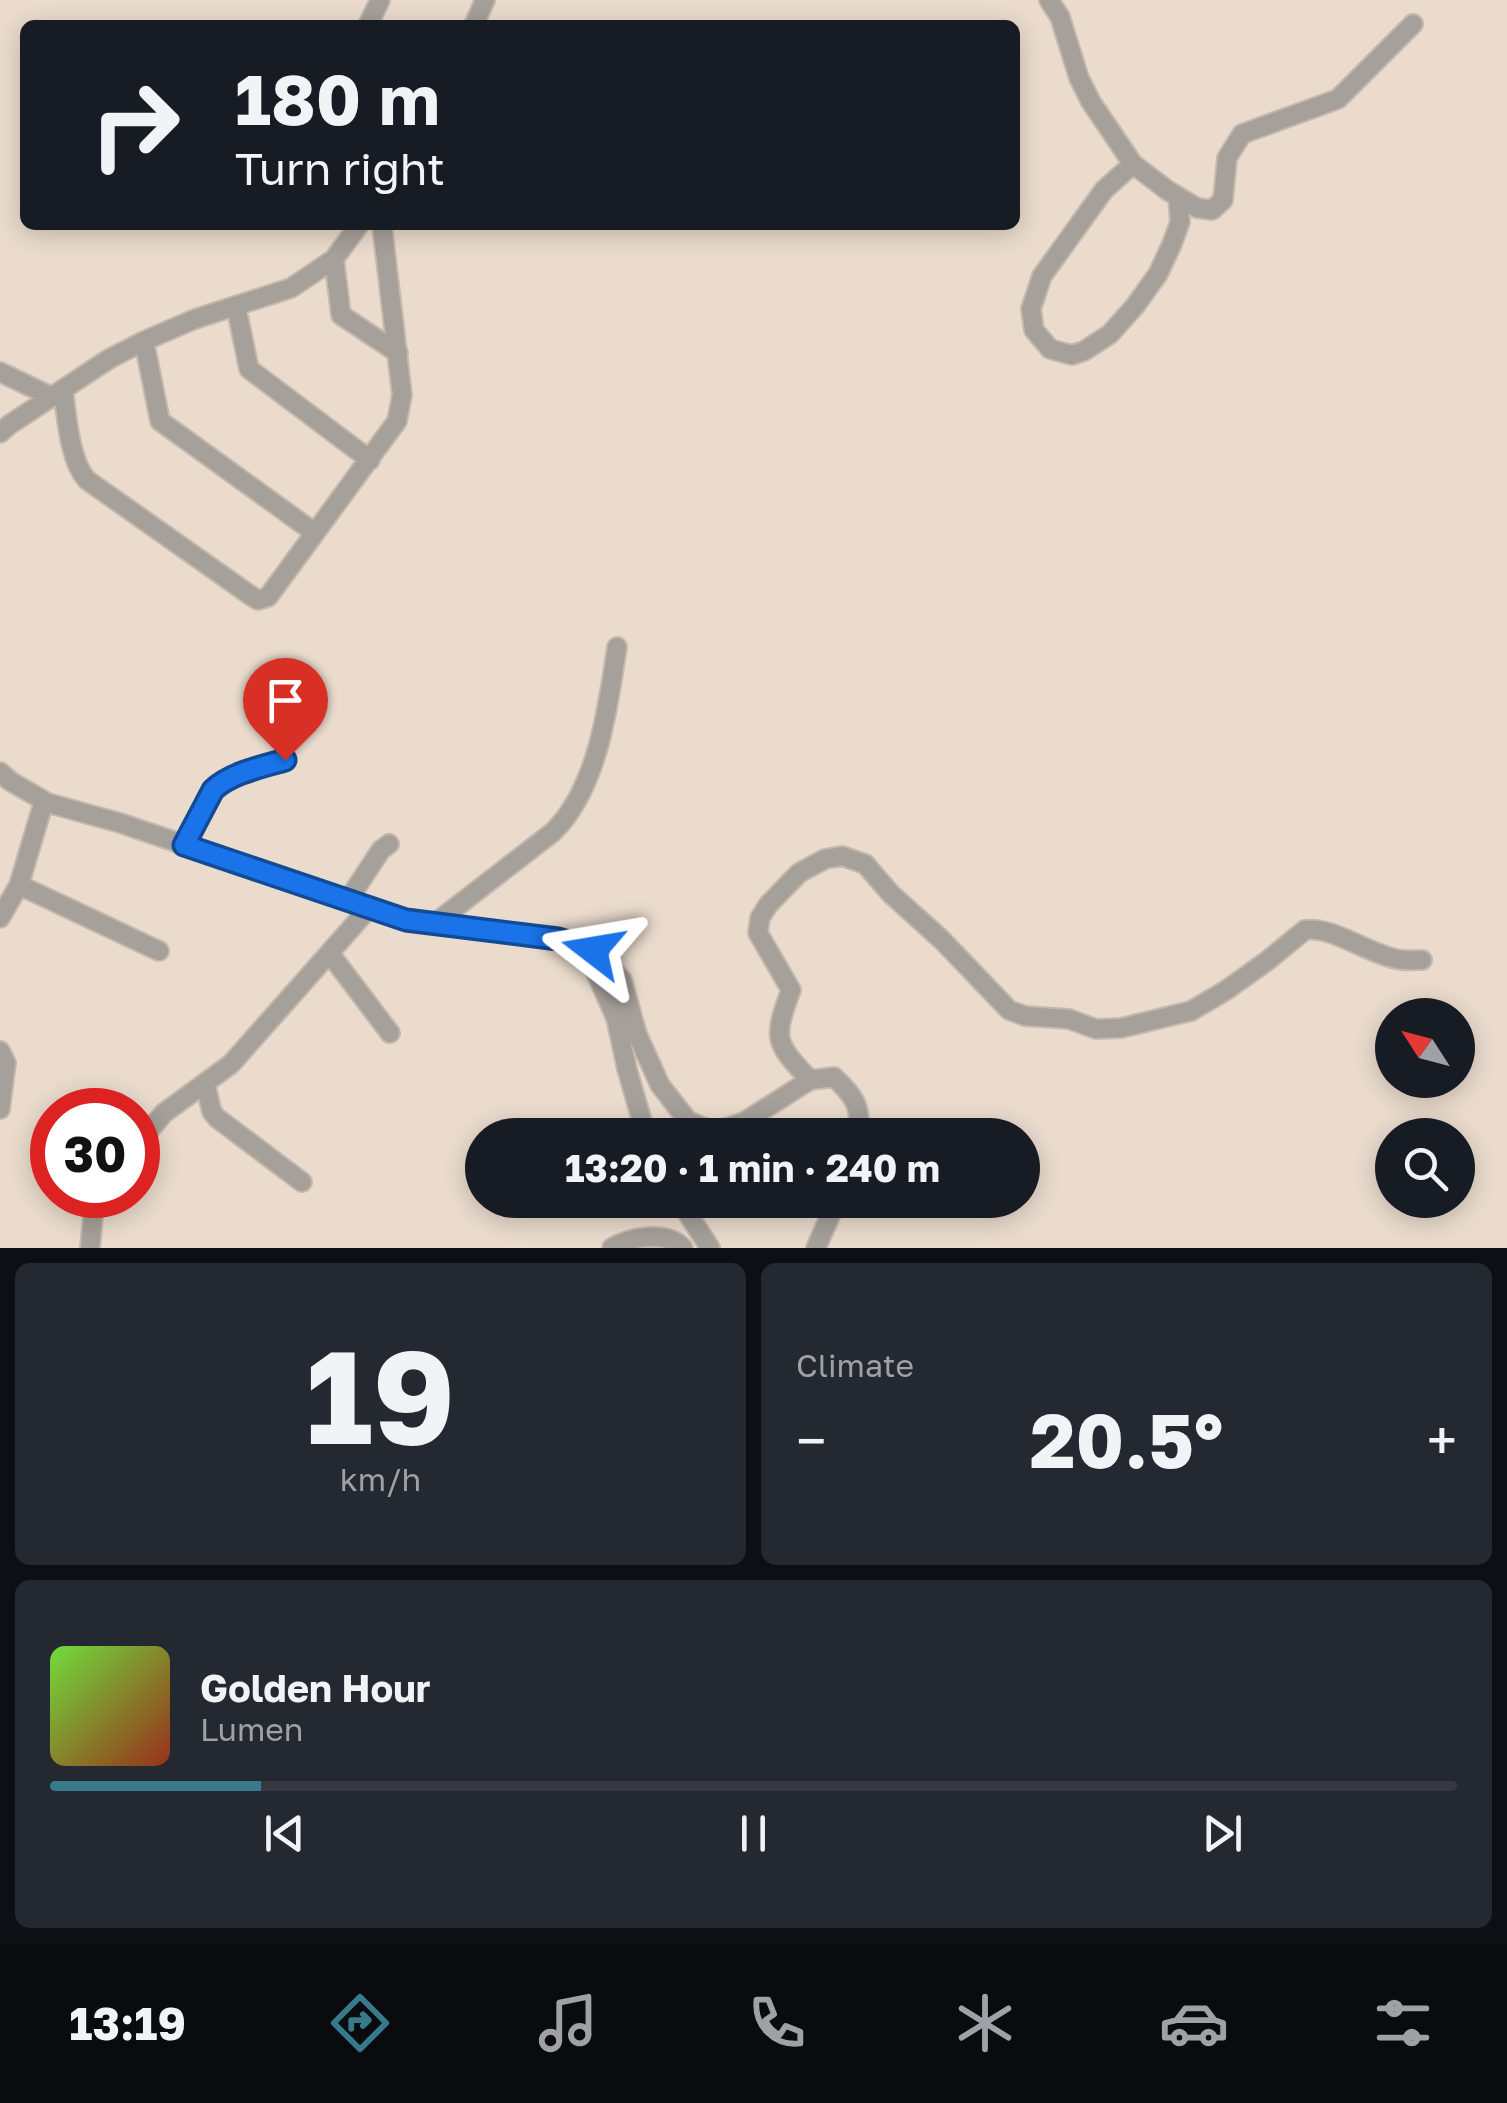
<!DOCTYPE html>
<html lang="en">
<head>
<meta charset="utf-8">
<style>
	:root { --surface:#171b24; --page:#242831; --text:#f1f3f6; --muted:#9ea1a6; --line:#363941; --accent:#377a8b }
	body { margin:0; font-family:"Golos Text",sans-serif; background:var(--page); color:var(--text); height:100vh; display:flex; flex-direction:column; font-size:38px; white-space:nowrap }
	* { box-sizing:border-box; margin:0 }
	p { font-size:32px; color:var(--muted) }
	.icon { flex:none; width:55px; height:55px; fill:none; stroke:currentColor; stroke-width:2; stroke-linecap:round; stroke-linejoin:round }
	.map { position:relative; height:1248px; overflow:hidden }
	.sheet { display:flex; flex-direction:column; gap:15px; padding:15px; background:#0d0f14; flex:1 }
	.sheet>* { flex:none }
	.banner { position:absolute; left:20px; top:20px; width:1000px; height:210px; border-radius:15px; box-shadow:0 5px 25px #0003; background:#171b24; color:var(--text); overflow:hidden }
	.needle { width:65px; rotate:306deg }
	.tools { position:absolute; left:1375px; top:998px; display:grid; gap:20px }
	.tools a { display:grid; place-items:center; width:100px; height:100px; border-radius:50%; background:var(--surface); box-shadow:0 5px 25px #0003; font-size:50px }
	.speed { position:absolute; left:30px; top:1088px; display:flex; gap:20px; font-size:50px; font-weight:700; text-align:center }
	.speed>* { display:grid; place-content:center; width:130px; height:130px; border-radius:50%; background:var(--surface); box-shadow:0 5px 25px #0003; line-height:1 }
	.speed .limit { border:15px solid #d22; background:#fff; color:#111 }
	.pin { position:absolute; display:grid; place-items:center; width:85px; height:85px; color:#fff; margin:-102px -42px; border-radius:50% 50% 50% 0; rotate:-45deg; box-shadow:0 0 10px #0007 }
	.pin .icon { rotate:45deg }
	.me { position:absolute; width:110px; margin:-55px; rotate:284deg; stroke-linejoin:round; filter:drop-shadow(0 0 8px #0008) }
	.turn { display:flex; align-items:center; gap:35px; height:210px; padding:0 50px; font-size:45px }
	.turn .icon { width:130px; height:130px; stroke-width:2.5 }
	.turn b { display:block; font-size:70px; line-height:85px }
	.big { font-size:75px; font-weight:700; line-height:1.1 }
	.sheet .widget { flex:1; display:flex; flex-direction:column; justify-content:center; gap:15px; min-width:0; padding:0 35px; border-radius:15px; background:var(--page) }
	.sheet .dial { align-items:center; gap:0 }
	.dial b { font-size:130px; line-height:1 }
	.song { display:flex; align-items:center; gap:30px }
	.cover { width:120px; height:120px; border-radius:15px; background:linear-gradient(135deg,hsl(100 70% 55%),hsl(10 70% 35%)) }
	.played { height:10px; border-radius:5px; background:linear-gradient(90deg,var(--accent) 15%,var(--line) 15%) }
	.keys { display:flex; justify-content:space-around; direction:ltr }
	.heat { display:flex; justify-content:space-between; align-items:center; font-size:55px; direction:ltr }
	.sheet .tiles { flex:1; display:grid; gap:15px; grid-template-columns:1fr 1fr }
	.widget:last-child { grid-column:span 2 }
	.trip { position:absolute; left:465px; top:1118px; width:575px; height:100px; border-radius:50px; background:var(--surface); box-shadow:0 5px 25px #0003; font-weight:700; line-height:100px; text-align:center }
	.dock { display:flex; height:160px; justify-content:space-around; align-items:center; background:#090b0e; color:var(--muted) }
	.dock .icon { width:70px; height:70px }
	.dock .selected { color:var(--accent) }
	.dock b { font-size:45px; color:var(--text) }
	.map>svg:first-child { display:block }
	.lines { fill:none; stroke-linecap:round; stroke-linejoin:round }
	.minor-casing { stroke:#c5b8ac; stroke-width:22 }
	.minor { stroke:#a6a09a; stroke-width:18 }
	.route-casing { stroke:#114b97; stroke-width:25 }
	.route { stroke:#1a73e8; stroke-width:18 }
</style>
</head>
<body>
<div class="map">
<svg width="1507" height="1248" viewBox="0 0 1507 1248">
	<rect width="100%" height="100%" fill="#eadbcd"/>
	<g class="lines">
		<defs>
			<path id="minor" d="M1049,0L1060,17L1079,78L1091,102L1133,164L1167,190L1197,208L1212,210L1223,200L1227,158L1242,134L1338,99L1413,24
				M368,25L380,0
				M474,25L485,0
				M1133,164L1104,190L1042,276L1031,309L1034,330L1050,349L1072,355L1084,351L1110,334L1135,306L1158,274L1172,244L1180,222L1178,197
				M334,259L341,315L398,353
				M236,306L249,369L370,460
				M144,341L160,421L315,533
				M0,372L52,397
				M63,390C67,416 69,460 87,480L250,595L258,600L268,597L397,421L402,395L382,225
				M0,433L9,425L109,359L144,341L195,319L291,288L334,259L359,225
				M0,772L10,781L48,803L120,823L406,920L558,939L593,950L622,980L637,1034L660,1085L688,1121L714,1132L744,1122L810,1080L834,1077C854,1096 862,1106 858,1135
				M184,845L213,790C232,773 261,768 285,760
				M19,885L159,951
				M348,900L381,850L389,844
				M0,918L19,885L44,801
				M434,924L553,832C598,788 608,707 617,647
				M585,948L616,1018L627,1069L646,1135
				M330,954L390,1033
				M0,1051L6,1063L0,1109
				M810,1080C774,1042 773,1039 791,990L758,933L760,918L768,905L799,873L825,859L842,856L865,864L891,894L942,940L1009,1010L1025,1016L1069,1019L1096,1029L1121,1028L1191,1011L1225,991L1267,961L1305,930C1333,926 1368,954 1397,959C1405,961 1414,960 1422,960
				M205,1083L212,1112L217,1118L302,1182
				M138,1143L164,1113L231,1064L370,907
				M679,1200L710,1248
				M90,1248L95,1195
				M612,1248C630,1237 667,1230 683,1248
				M816,1248L837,1200"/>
		</defs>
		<use href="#minor" class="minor-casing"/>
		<use href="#minor" class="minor"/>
	</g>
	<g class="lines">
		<defs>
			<path id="route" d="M285,760C261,767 231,773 213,790L184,845L406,920L558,939L593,950"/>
		</defs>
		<use href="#route" class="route-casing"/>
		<use href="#route" class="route"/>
	</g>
</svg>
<div class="tools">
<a><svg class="needle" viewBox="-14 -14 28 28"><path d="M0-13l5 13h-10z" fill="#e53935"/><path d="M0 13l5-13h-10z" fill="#9ea1a6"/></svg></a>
<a><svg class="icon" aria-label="search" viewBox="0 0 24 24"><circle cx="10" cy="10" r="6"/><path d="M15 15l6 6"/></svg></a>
</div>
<div class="speed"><div class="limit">30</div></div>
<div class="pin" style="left:285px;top:760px;background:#d93025"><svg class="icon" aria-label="arrive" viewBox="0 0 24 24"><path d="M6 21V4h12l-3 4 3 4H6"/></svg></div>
<svg class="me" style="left:593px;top:950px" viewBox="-20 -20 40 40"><path d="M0-17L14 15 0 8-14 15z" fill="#1a73e8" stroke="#fff" stroke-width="4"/></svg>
<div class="trip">13:20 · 1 min · 240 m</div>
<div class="banner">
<div class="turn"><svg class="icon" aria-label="right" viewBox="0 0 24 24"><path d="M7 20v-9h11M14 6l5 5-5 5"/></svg><div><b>180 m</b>Turn right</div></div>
</div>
</div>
<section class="sheet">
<div class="tiles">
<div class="widget dial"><b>19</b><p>km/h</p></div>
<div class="widget"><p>Climate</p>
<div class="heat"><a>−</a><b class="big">20.5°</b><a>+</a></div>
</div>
<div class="widget">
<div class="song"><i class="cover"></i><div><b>Golden Hour</b><p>Lumen</p></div></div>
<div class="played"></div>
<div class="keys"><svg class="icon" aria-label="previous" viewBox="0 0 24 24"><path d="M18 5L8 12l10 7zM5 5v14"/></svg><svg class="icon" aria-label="pause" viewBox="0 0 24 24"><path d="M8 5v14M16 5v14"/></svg><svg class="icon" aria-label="next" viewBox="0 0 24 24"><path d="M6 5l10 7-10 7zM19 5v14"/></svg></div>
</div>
</div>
</section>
<nav class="dock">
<b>13:19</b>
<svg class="icon selected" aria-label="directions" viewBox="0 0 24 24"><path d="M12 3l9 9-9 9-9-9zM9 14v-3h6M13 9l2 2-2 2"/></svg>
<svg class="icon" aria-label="music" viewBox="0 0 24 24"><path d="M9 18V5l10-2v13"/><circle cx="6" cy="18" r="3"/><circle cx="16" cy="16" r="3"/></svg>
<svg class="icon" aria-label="phone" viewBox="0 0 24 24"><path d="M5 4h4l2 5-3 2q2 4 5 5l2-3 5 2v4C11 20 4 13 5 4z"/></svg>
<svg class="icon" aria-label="climate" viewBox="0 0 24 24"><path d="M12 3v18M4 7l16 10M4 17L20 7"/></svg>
<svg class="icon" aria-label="car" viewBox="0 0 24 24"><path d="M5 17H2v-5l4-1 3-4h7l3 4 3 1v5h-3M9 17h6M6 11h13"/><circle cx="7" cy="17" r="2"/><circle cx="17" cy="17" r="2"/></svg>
<svg class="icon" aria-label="filters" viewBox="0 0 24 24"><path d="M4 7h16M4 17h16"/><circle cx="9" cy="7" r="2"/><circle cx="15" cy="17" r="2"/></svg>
</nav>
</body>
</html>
